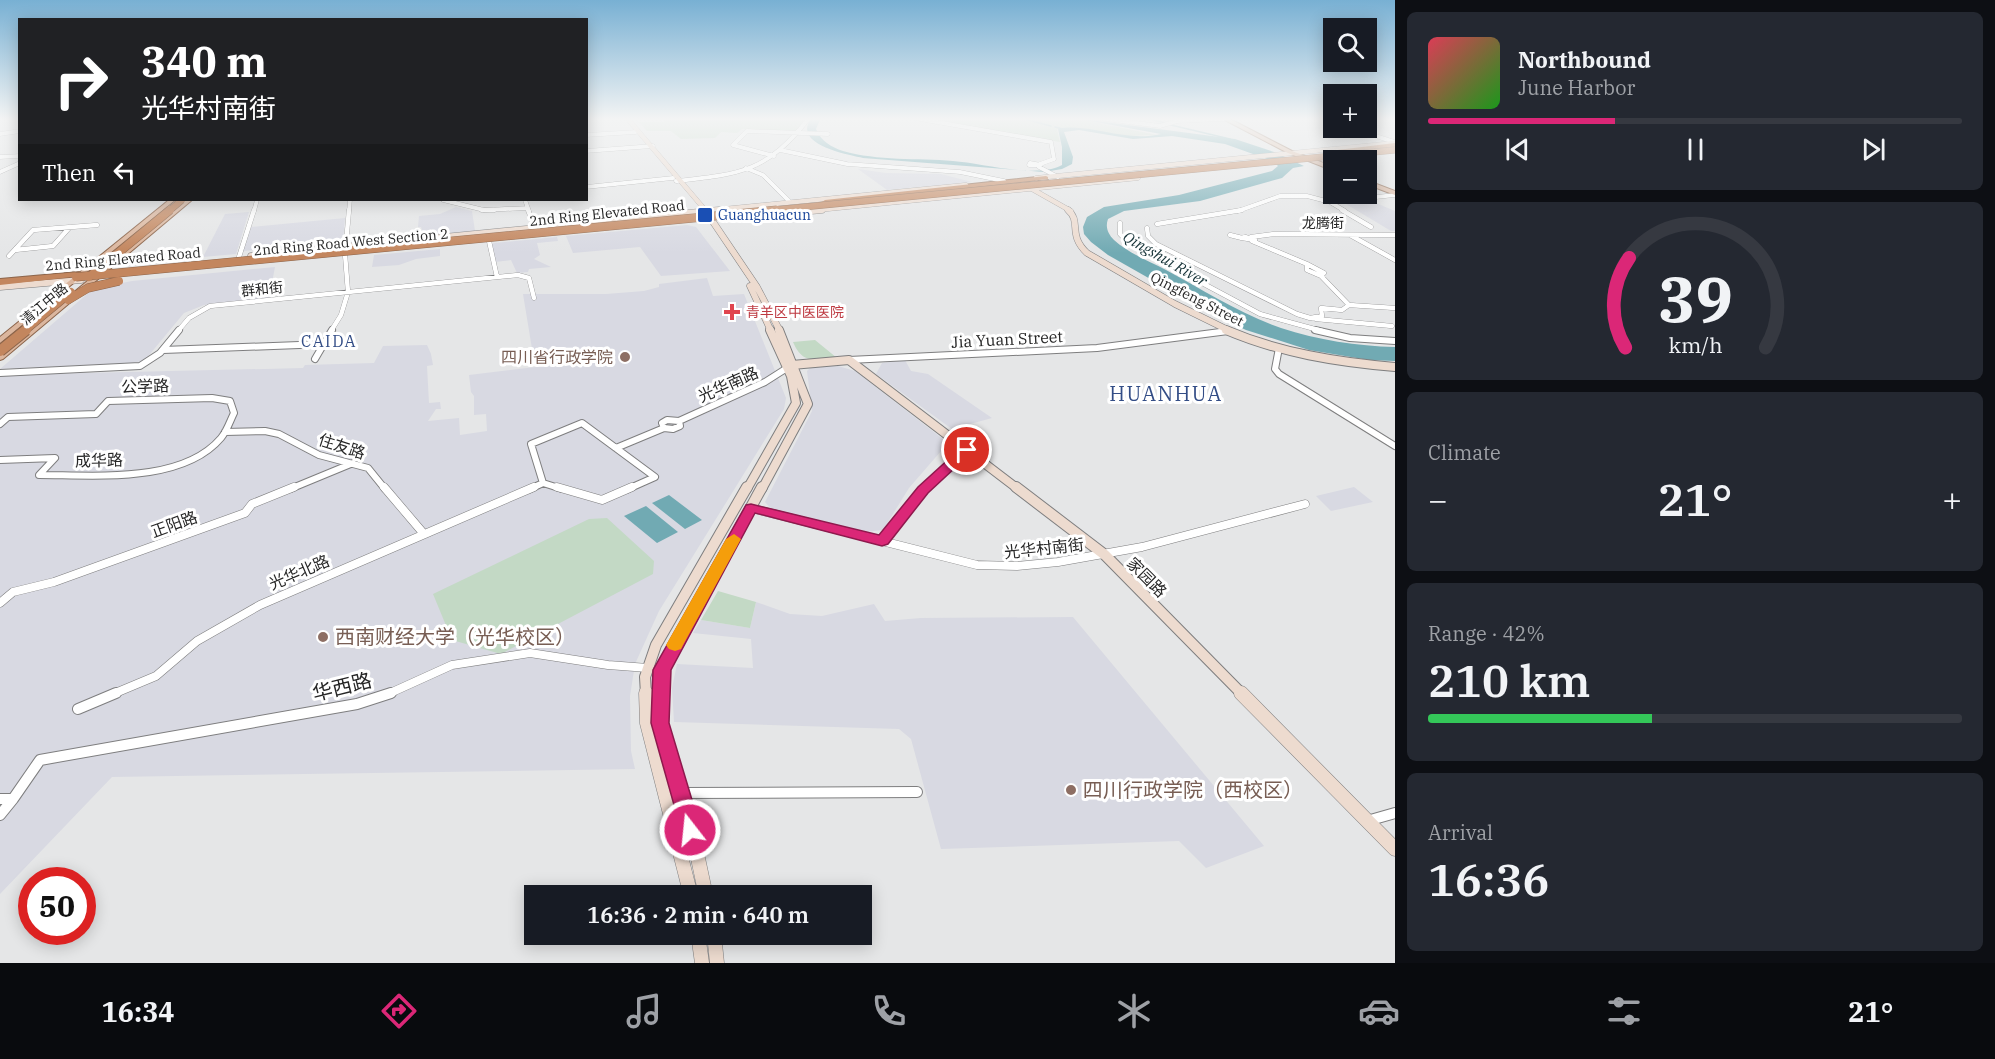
<!DOCTYPE html>
<html lang="en">
<head>
<meta charset="utf-8">
<style>
	:root { --surface:#171b24; --page:#242831; --text:#f1f3f6; --muted:#9ea1a6; --line:#363941; --accent:#db2777 }
	body { margin:0; font-family:"IBM Plex Serif","Noto Sans SC",serif; background:var(--page); color:var(--text); height:100vh; display:flex; flex-direction:column; font-size:22px; white-space:nowrap }
	* { box-sizing:border-box; margin:0 }
	p { font-size:20px; color:var(--muted) }
	.icon { flex:none; width:33px; height:33px; fill:none; stroke:currentColor; stroke-width:2; stroke-linecap:round; stroke-linejoin:round }
	.map { position:relative; flex:1; overflow:hidden }
	.sheet { display:flex; flex-direction:column; gap:12px; padding:12px; background:#0d0f14; width:600px }
	.sheet>* { flex:none }
	.guide { position:absolute; left:18px; top:18px; width:570px; height:183px; border-radius:0px; box-shadow:0 3px 15px #0003; background:#202124; color:#fff; overflow:hidden }
	.buttons { position:absolute; left:1323px; top:18px; display:grid; gap:12px }
	.buttons a { display:grid; place-items:center; width:54px; height:54px; border-radius:0px; background:var(--surface); box-shadow:0 3px 15px #0003; font-size:30px }
	.speed { position:absolute; left:18px; top:867px; display:flex; gap:12px; font-size:30px; font-weight:700; text-align:center }
	.speed>* { display:grid; place-content:center; width:78px; height:78px; border-radius:50%; background:var(--surface); box-shadow:0 3px 15px #0003; line-height:1 }
	.speed .limit { border:9px solid #d22; background:#fff; color:#111 }
	.pin { position:absolute; display:grid; place-items:center; width:51px; height:51px; color:#fff; margin:-26px; border:3px solid #fff; border-radius:50%; box-shadow:0 2px 6px #0007 }
	.me { position:absolute; width:66px; margin:-33px; rotate:344deg; stroke-linejoin:round; filter:drop-shadow(0 0 4px #0008) }
	.turn { display:flex; align-items:center; gap:21px; height:126px; padding:0 24px; font-size:27px }
	.turn .icon { width:78px; height:78px; stroke-width:2.5 }
	.turn b { display:block; font-size:42px; line-height:51px }
	.then { display:flex; align-items:center; height:57px; padding:0 24px; background:#0003; gap:12px; font-size:22px }
	.big { font-size:45px; font-weight:600; line-height:1.1 }
	.sheet .tile { flex:1; display:flex; flex-direction:column; justify-content:center; gap:9px; min-width:0; padding:0 21px; border-radius:9px; background:var(--page) }
	.sheet .dial { align-items:center; gap:0 }
	.dial svg { height:156px; overflow:visible; fill:none; stroke:var(--line); stroke-width:7; stroke-linecap:round; text-anchor:middle }
	.dial text { fill:var(--text); stroke:none }
	.song { display:flex; align-items:center; gap:18px }
	.cover { width:72px; height:72px; border-radius:9px; background:linear-gradient(135deg,hsl(350 70% 55%),hsl(120 70% 35%)) }
	.played { height:6px; border-radius:3px; background:linear-gradient(90deg,var(--accent) 35%,var(--line) 35%) }
	.keys { display:flex; justify-content:space-around; direction:ltr }
	.heat { display:flex; justify-content:space-between; align-items:center; font-size:33px; direction:ltr }
	.charge { height:9px; border-radius:4px; background:linear-gradient(90deg,#34c759 42%,var(--line) 0) }
	.trip { position:absolute; left:524px; top:885px; width:348px; height:60px; border-radius:0px; background:var(--surface); box-shadow:0 3px 15px #0003; font-weight:600; line-height:60px; text-align:center }
	.tab-bar { display:flex; height:96px; justify-content:space-around; align-items:center; background:#090b0e; color:var(--muted) }
	.tab-bar .icon { width:42px; height:42px }
	.tab-bar .active { color:var(--accent) }
	.tab-bar b { font-size:27px; color:var(--text) }
	main { display:flex; flex:1; min-height:0 }
	.map>svg:first-child { display:block }
	.built { fill:#d8d9e2 }
	.green { fill:#c3d9c5 }
	.water { fill:#71aab3 }
	.lines { fill:none; stroke-linecap:round; stroke-linejoin:round }
	.stream { stroke:#71aab3; stroke-width:1.5 }
	.street-far4-casing { stroke:#7e7e7f; stroke-width:4.5 }
	.street-far3-casing { stroke:#7e7e7f; stroke-width:5 }
	.street-far2-casing { stroke:#7e7e7f; stroke-width:8 }
	.street-far1-casing { stroke:#7e7e7f; stroke-width:9 }
	.street-casing { stroke:#7e7e7f; stroke-width:12 }
	.secondary-far4-casing { stroke:#7e7e7f; stroke-width:5 }
	.secondary-far3-casing { stroke:#7e7e7f; stroke-width:7 }
	.secondary-far2-casing { stroke:#7e7e7f; stroke-width:10 }
	.secondary-far1-casing { stroke:#7e7e7f; stroke-width:12 }
	.secondary-casing { stroke:#7e7e7f; stroke-width:15 }
	.primary-casing { stroke:#8c654b; stroke-width:2 }
	.highway-casing { stroke:#8c654b; stroke-width:2 }
	.street-far4 { stroke:#fff; stroke-width:4 }
	.street-far3 { stroke:#fff; stroke-width:4.5 }
	.street-far2 { stroke:#fff; stroke-width:6 }
	.street-far1 { stroke:#fff; stroke-width:8 }
	.street { stroke:#fff; stroke-width:10 }
	.secondary-far4 { stroke:#eddbcf; stroke-width:4.5 }
	.secondary-far3 { stroke:#eddbcf; stroke-width:6 }
	.secondary-far2 { stroke:#eddbcf; stroke-width:8 }
	.secondary-far1 { stroke:#eddbcf; stroke-width:10 }
	.secondary { stroke:#eddbcf; stroke-width:14 }
	.primary { fill:#dbb69e; fill-rule:evenodd }
	.highway { fill:#c3865e; fill-rule:evenodd }
	.highway-bridge-far2-casing { stroke:#8c654b; stroke-width:7; stroke-linecap:butt }
	.highway-bridge-far1-casing { stroke:#8c654b; stroke-width:9; stroke-linecap:butt }
	.highway-bridge-casing { stroke:#8c654b; stroke-width:12; stroke-linecap:butt }
	.highway-bridge-far2 { stroke:#c3865e; stroke-width:6 }
	.highway-bridge-far1 { stroke:#c3865e; stroke-width:8 }
	.highway-bridge { stroke:#c3865e; stroke-width:10 }
	.route { fill:#db2777; stroke:#8e194d; stroke-width:1.5 }
	.slow { fill:#f59e0b }
	.transit-dot { fill:#1a4fb4; stroke:#fff; stroke-width:2 }
	.health-dot { fill:#e0444e; stroke:#fff; stroke-width:2 }
	.education-dot { fill:#8d6e63; stroke:#fff; stroke-width:2 }
	.labels { text-anchor:middle; stroke-width:6; stroke-linejoin:round; paint-order:stroke }
	.far-street-label { font-size:14px; fill:#272727; stroke:#fff }
	.far-transit-label { font-size:14px; fill:#164399; stroke:#fff; text-anchor:start }
	.far-health-label { font-size:14px; fill:#be3a42; stroke:#fff; text-anchor:start }
	.far-water-label { font-size:15px; font-style:italic; fill:#143136; stroke:#fff }
	.street-label { font-size:16px; fill:#272727; stroke:#fff }
	.far-quarter-label { font-size:16px; letter-spacing:1.5px; fill:#334d86; stroke:#fff }
	.education-label { font-size:16px; fill:#785e54; stroke:#fff; text-anchor:end }
	.quarter-label { font-size:20px; letter-spacing:1.5px; fill:#334d86; stroke:#fff }
	.near-education-label { font-size:20px; fill:#785e54; stroke:#fff; text-anchor:start }
	.near-street-label { font-size:20px; fill:#272727; stroke:#fff }
</style>
</head>
<body>
<main>
<div class="map">
<svg width="1395" height="963" viewBox="0 0 1395 963">
	<rect width="100%" height="100%" fill="#e5e6e7"/>
	<path class="built" d="M858,169L886,173L941,174L972,182L887,190Z
		M1369,200L1395,211V231H1391L1346,204Z
		M456,207L472,211L475,231L424,236L421,227H418L419,216L440,214Z
		M249,212L236,254L203,257L225,214Z
		M345,218L343,242L338,244L243,251L251,227Z
		M687,225L696,227L730,271L661,276L640,247L573,253L566,236Z
		M557,237L558,241L537,243L540,255L534,259L551,267L529,269L528,272L517,273L511,260L495,262L492,244L494,243Z
		M440,249V256L416,259L399,265L372,267L374,255Z
		M275,267L269,298L204,305L184,313L145,360L133,363L0,369L93,289L132,281Z
		M707,278L713,296L744,294L786,398L784,409L659,611L635,664L630,696L631,751L635,769L112,777L0,894V375L303,368L305,365L374,363L383,346L427,345L431,354L433,365L427,366L429,403L440,402L441,409H436L428,421L459,418L460,435L487,431L486,414L474,415V396L471,392L469,375L535,367L523,294H606L644,291L659,287V284Z
		M905,360L911,371L928,374L992,418L952,429L876,374L882,363Z
		M838,366L855,371L948,443L909,488L883,530L864,532L772,510L765,502L812,411L807,371L811,367Z
		M1354,487L1373,502L1331,511L1316,496Z
		M756,602L790,614L822,616L874,604L885,621L921,618L1073,617L1264,846L1206,868L1179,841L941,849L911,739L899,729L674,722L672,688L677,664L753,668L751,639L693,633L701,620L750,628Z"/>
	<path class="green" d="M664,118H805L802,125L793,133L742,129L737,133L721,132L715,138L681,139L671,131H647L639,122H664Z
		M919,118H1074L1157,135L1128,136L1075,128L1057,129L1060,142Z
		M815,340L837,358C814,359 803,365 793,342Z
		M607,518L654,561L653,574L501,654L452,640L433,594L589,519Z
		M718,591L756,602L750,628L701,620Z"/>
	<path class="water" d="M812,118H821L816,129C821,141 831,147 843,151C878,161 917,158 953,161C982,163 1036,179 1062,165V147L1058,129C1088,122 1124,143 1161,134L1074,118L1235,139L1274,152L1304,166L1293,168L1282,178L1200,201L1124,211L1108,219C1105,227 1108,234 1114,240C1128,253 1149,261 1166,270C1203,290 1241,314 1281,328C1318,340 1357,346 1395,347V361L1369,360L1309,350L1246,330L1212,314L1108,255L1091,242L1084,234L1083,227L1087,217L1104,207L1179,195L1272,171L1278,166L1273,161L1225,144L1172,136L1133,139L1079,130L1064,132L1073,157L1072,164L1062,169L1044,172L863,158C848,155 790,144 812,118Z
		M669,495L702,520L685,529L652,503Z
		M646,506L678,532L657,543L624,516Z"/>
	<g class="lines">
		<path class="stream" d="M1145,118L1166,123
			M1028,120L1051,126
			M1171,125L1230,139
			M1055,127L1063,129"/>
		<defs>
			<path id="street-far4" d="M914,118L1051,142L1054,159L1040,164
				M1097,118L1160,126L1177,121L1224,119
				M1323,118L1334,122
				M1350,128L1395,142
				M0,134L20,131
				M586,135L636,132
				M780,150L847,164L960,172L1004,181
				M586,151L653,146
				M774,156L733,145L747,131L828,134
				M0,157L20,156
				M1030,163L1041,165H1029Z
				M1039,167L1058,177
				M746,168L763,175L790,202
				M0,172L20,163
				M676,181C741,174 767,172 809,118
				M586,187L673,178
				M443,200L484,210L528,208
				M525,200L529,211
				M1330,202L1345,211
				M254,211L257,200
				M349,211L350,200
				M1238,211L1280,196H1307L1330,202L1395,195"/>
			<path id="street-far3" d="M482,210H494
				M528,210L535,228
				M1342,210L1371,227
				M1120,223V234L1131,245L1260,314L1322,331
				M1157,224L1242,210
				M1147,228L1148,236L1156,244L1297,314L1310,318L1322,316L1321,308L1342,310L1349,305
				M1230,235L1242,238
				M1350,235L1395,260
				M1245,237L1255,240L1242,238Z
				M1251,237L1274,234L1395,235
				M489,241L497,277
				M1252,241L1307,264V270L1321,276L1349,305L1395,308
				M15,250L53,246L70,227
				M9,256L33,230L97,225
				M239,257L254,210
				M1307,264L1324,273L1321,276
				M1316,319L1392,326
				M178,331L189,318L210,306L518,275L529,278L534,298
				M331,331L341,315L348,292L345,254L349,210"/>
			<path id="street-far2" d="M1315,330L1350,338L1395,341
				M1279,348L1275,369L1279,374L1395,446
				M163,350L325,344
				M315,359L332,330
				M849,360L1097,348L1228,331
				M0,373L140,366L160,353L179,330
				M667,420L679,421L680,426L673,429L664,428L662,423Z
				M679,421L765,382L787,368
				M0,424L8,417L96,414L108,401L212,398L230,401L234,413C230,421 227,431 221,438C182,484 94,475 39,475L55,458L0,460
				M225,432L265,431L279,434L319,455L368,468L385,489
				M616,448L664,428
				M290,489L353,463
				M530,489L543,483
				M562,489L543,483L531,444L582,423L655,477L628,489
				M925,489L967,450"/>
			<path id="street-far1" d="M384,487L424,534
				M557,487L602,500L632,487
				M751,508L977,565L1017,566L1058,562L1142,547L1305,504
				M882,541L926,487
				M0,603L13,592L54,582L245,513L252,504L294,487
				M113,694L156,676L197,641L260,605L534,487
				M388,694L452,665L530,653L608,665L648,668"/>
			<path id="street" d="M78,709L116,693
				M680,793L917,792
				M0,799H13L40,760L357,704L391,693
				M0,815L13,799
				M1367,821L1395,813"/>
			<path id="secondary-far4" d="M627,118L706,211
				M1036,178L1395,143
				M1032,189L1071,211
				M704,211L966,185
				M807,211L1138,178"/>
			<path id="secondary-far3" d="M705,210L757,287L780,331
				M1068,210C1082,222 1067,234 1087,253L1175,304L1230,331
				M767,215L822,210
				M251,256L719,210
				M750,286L771,331
				M0,287L81,280"/>
			<path id="secondary-far2" d="M1226,330C1280,353 1337,362 1395,367
				M792,365L849,360L1018,489
				M747,489L796,403L791,376L770,330
				M762,489L808,404L779,330"/>
			<path id="secondary-far1" d="M1016,487L1105,555L1242,694
				M646,694L645,677L656,645L747,487
				M661,694L662,670L762,487"/>
			<path id="secondary" d="M646,693L647,723L691,896
				M661,693L660,723L696,849L706,896
				M1241,693L1395,849
				M698,934L702,963
				M714,934L717,963"/>
			<path id="primary" d="M1221,118H1228L1292,151L1334,167V171L1288,153Z
				M1366,180L1395,191V195L1366,184Z
				M169,200H175L0,343V337Z
				M186,200H192L3,359L0,360V353Z"/>
			<path id="highway" d="M1395,143V147L1332,153L1329,151Z
				M1046,176L1048,177V179L825,204L822,202L825,200Z
				M78,272L82,274L81,276L0,285V279Z"/>
		</defs>
		<use href="#street-far4" class="street-far4-casing"/>
		<use href="#street-far3" class="street-far3-casing"/>
		<use href="#street-far2" class="street-far2-casing"/>
		<use href="#street-far1" class="street-far1-casing"/>
		<use href="#street" class="street-casing"/>
		<use href="#secondary-far4" class="secondary-far4-casing"/>
		<use href="#secondary-far3" class="secondary-far3-casing"/>
		<use href="#secondary-far2" class="secondary-far2-casing"/>
		<use href="#secondary-far1" class="secondary-far1-casing"/>
		<use href="#secondary" class="secondary-casing"/>
		<use href="#primary" class="primary-casing"/>
		<use href="#highway" class="highway-casing"/>
		<use href="#street-far4" class="street-far4"/>
		<use href="#street-far3" class="street-far3"/>
		<use href="#street-far2" class="street-far2"/>
		<use href="#street-far1" class="street-far1"/>
		<use href="#street" class="street"/>
		<use href="#secondary-far4" class="secondary-far4"/>
		<use href="#secondary-far3" class="secondary-far3"/>
		<use href="#secondary-far2" class="secondary-far2"/>
		<use href="#secondary-far1" class="secondary-far1"/>
		<use href="#secondary" class="secondary"/>
		<use href="#primary" class="primary"/>
		<use href="#highway" class="highway"/>
		<defs>
			<path id="highway-bridge-far2" d="M169,211L182,200
				M761,211L1395,150"/>
			<path id="highway-bridge-far1" d="M76,277L777,210
				M89,277L170,210
				M68,300L88,288L119,281
				M24,331L71,292"/>
			<path id="highway-bridge" d="M0,351L26,330"/>
		</defs>
		<use href="#highway-bridge-far2" class="highway-bridge-far2-casing"/>
		<use href="#highway-bridge-far1" class="highway-bridge-far1-casing"/>
		<use href="#highway-bridge" class="highway-bridge-casing"/>
		<use href="#highway-bridge-far2" class="highway-bridge-far2"/>
		<use href="#highway-bridge-far1" class="highway-bridge-far1"/>
		<use href="#highway-bridge" class="highway-bridge"/>
	</g>
	<linearGradient id="sky" x2="0" y2="1"><stop stop-color="#78b0d3"/><stop offset="0.47" stop-color="#f3f4f4"/><stop offset="1" stop-color="#f3f4f4" stop-opacity="0"/></linearGradient>
	<rect width="1395" height="253" fill="url(#sky)"/>
	<path class="route" d="M967,446L973,450L971,453L928,493L888,544L882,546L755,513L671,670L669,723L701,830L698,837L690,839L683,837L651,723L653,670L746,505L751,504L879,535L918,487L962,447Z"/>
	<path class="slow" d="M734,534L741,539L683,645L681,649L675,651L669,649L666,645L726,539Z"/>
	<rect class="transit-dot" x="697" y="207" width="16" height="16" rx="3"/>
	<path class="health-dot" d="M729 303h6v6h6v6h-6v6h-6v-6h-6v-6h6z"/>
	<g class="education-dot">
		<circle cx="625" cy="357" r="6"/>
		<circle cx="323" cy="637" r="6"/>
		<circle cx="1071" cy="790" r="6"/>
	</g>
	<g class="labels">
		<g class="far-street-label">
			<text transform="translate(607 213) rotate(-6)" y="5">2nd Ring Elevated Road</text>
			<text x="1323" y="228">龙腾街</text>
			<text transform="translate(351 242) rotate(-5)" y="5">2nd Ring Road West Section 2</text>
			<text transform="translate(123 259) rotate(-5)" y="5">2nd Ring Elevated Road</text>
			<text transform="translate(262 289) rotate(-6)" y="5">群和街</text>
			<text transform="translate(1197 299) rotate(27)" y="5">Qingfeng Street</text>
			<text transform="translate(44 304) rotate(-40)" y="5">清江中路</text>
		</g>
		<g class="far-transit-label">
			<text x="718" y="220">Guanghuacun</text>
		</g>
		<g class="far-health-label">
			<text x="746" y="317">青羊区中医医院</text>
		</g>
		<g class="far-water-label">
			<text transform="translate(1165 259) rotate(30)" y="5">Qingshui River</text>
		</g>
		<g class="street-label">
			<text transform="translate(1007 339) rotate(-3)" y="6">Jia Yuan Street</text>
			<text transform="translate(728 384) rotate(-24)" y="6">光华南路</text>
			<text transform="translate(145 386) rotate(-2)" y="6">公学路</text>
			<text transform="translate(342 446) rotate(18)" y="6">住友路</text>
			<text transform="translate(99 460) rotate(-1)" y="6">成华路</text>
			<text transform="translate(174 524) rotate(-20)" y="6">正阳路</text>
			<text transform="translate(1044 548) rotate(-6)" y="6">光华村南街</text>
			<text transform="translate(299 572) rotate(-23)" y="6">光华北路</text>
			<text transform="translate(1147 577) rotate(45)" y="6">家园路</text>
		</g>
		<g class="far-quarter-label">
			<text x="329" y="347">CAIDA</text>
		</g>
		<g class="education-label">
			<text x="613" y="363">四川省行政学院</text>
		</g>
		<g class="quarter-label">
			<text x="1166" y="401">HUANHUA</text>
		</g>
		<g class="near-education-label">
			<text x="335" y="644">西南财经大学（光华校区）</text>
			<text x="1083" y="797">四川行政学院（西校区）</text>
		</g>
		<g class="near-street-label">
			<text transform="translate(342 687) rotate(-14)" y="7">华西路</text>
		</g>
	</g>
</svg>
<div class="buttons">
<a><svg class="icon" aria-label="search" viewBox="0 0 24 24"><circle cx="10" cy="10" r="6"/><path d="M15 15l6 6"/></svg></a>
<a>+</a>
<a>−</a>
</div>
<div class="speed"><div class="limit">50</div></div>
<div class="pin" style="left:967px;top:450px;background:#d93025"><svg class="icon" aria-label="arrive" viewBox="0 0 24 24"><path d="M6 21V4h12l-3 4 3 4H6"/></svg></div>
<svg class="me" style="left:690px;top:830px" viewBox="-20 -20 40 40"><circle r="17" fill="#db2777" stroke="#fff" stroke-width="3"/><path d="M0-11L8 9 0 5-8 9z" fill="#fff"/></svg>
<div class="trip">16:36 · 2 min · 640 m</div>
<div class="guide">
<div class="turn"><svg class="icon" aria-label="right" viewBox="0 0 24 24"><path d="M7 20v-9h11M14 6l5 5-5 5"/></svg><div><b>340 m</b>光华村南街</div></div>
<div class="then">Then<svg class="icon" aria-label="left" viewBox="0 0 24 24"><path d="M17 20v-9H6M10 6l-5 5 5 5"/></svg></div>
</div>
</div>
<section class="sheet">
<div class="tile">
<div class="song"><i class="cover"></i><div><b>Northbound</b><p>June Harbor</p></div></div>
<div class="played"></div>
<div class="keys"><svg class="icon" aria-label="previous" viewBox="0 0 24 24"><path d="M18 5L8 12l10 7zM5 5v14"/></svg><svg class="icon" aria-label="pause" viewBox="0 0 24 24"><path d="M8 5v14M16 5v14"/></svg><svg class="icon" aria-label="next" viewBox="0 0 24 24"><path d="M6 5l10 7-10 7zM19 5v14"/></svg></div>
</div>
<div class="tile dial"><svg viewBox="0 0 100 80">
<path d="M14 69A42 42 0 1 1 86 69"/>
<path d="M14 69A42 42 0 0 1 16 23" stroke="#db2777"/>
<text x="50" y="56" font-size="32" font-weight="700">39</text>
<text x="50" y="72" font-size="11">km/h</text>
</svg></div>
<div class="tile"><p>Climate</p>
<div class="heat"><a>−</a><b class="big">21°</b><a>+</a></div>
</div>
<div class="tile"><p>Range · 42%</p><b class="big">210 km</b><div class="charge"></div></div>
<div class="tile"><p>Arrival</p><b class="big">16:36</b></div>
</section>
</main>
<nav class="tab-bar">
<b>16:34</b>
<svg class="icon active" aria-label="directions" viewBox="0 0 24 24"><path d="M12 3l9 9-9 9-9-9zM9 14v-3h6M13 9l2 2-2 2"/></svg>
<svg class="icon" aria-label="music" viewBox="0 0 24 24"><path d="M9 18V5l10-2v13"/><circle cx="6" cy="18" r="3"/><circle cx="16" cy="16" r="3"/></svg>
<svg class="icon" aria-label="phone" viewBox="0 0 24 24"><path d="M5 4h4l2 5-3 2q2 4 5 5l2-3 5 2v4C11 20 4 13 5 4z"/></svg>
<svg class="icon" aria-label="climate" viewBox="0 0 24 24"><path d="M12 3v18M4 7l16 10M4 17L20 7"/></svg>
<svg class="icon" aria-label="car" viewBox="0 0 24 24"><path d="M5 17H2v-5l4-1 3-4h7l3 4 3 1v5h-3M9 17h6M6 11h13"/><circle cx="7" cy="17" r="2"/><circle cx="17" cy="17" r="2"/></svg>
<svg class="icon" aria-label="filters" viewBox="0 0 24 24"><path d="M4 7h16M4 17h16"/><circle cx="9" cy="7" r="2"/><circle cx="15" cy="17" r="2"/></svg>
<b>21°</b>
</nav>
</body>
</html>
